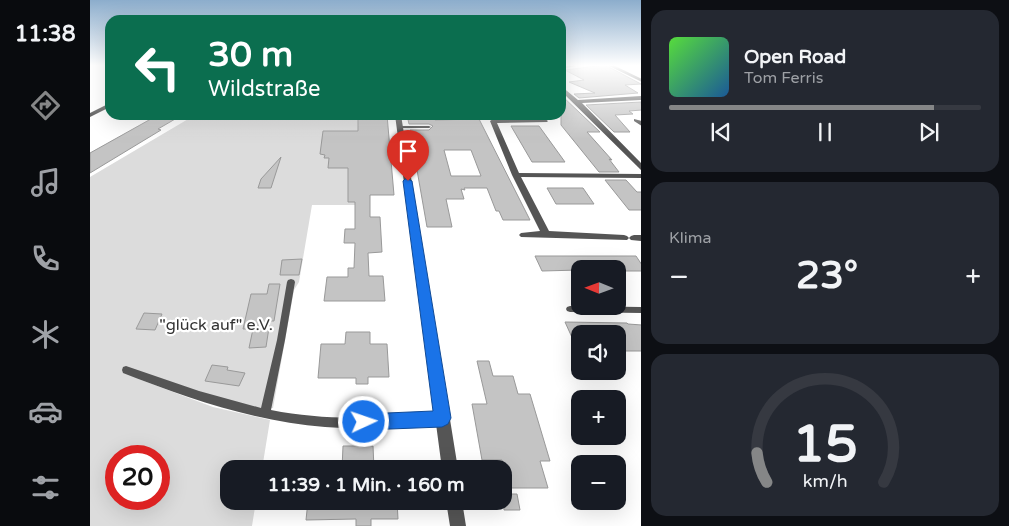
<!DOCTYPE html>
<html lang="de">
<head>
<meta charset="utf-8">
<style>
	:root { --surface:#171b24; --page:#242831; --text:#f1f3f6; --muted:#9ea1a6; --line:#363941; --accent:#858687 }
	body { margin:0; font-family:"Varela Round",sans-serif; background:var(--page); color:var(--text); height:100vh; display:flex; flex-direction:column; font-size:19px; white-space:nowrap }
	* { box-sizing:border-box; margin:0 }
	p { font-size:16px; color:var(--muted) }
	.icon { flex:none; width:28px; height:28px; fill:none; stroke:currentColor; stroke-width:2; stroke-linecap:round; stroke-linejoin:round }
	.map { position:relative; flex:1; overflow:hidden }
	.details { display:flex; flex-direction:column; gap:10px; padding:10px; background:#0d0f14; width:368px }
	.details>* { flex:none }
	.banner { position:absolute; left:15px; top:15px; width:461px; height:105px; border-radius:15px; box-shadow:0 5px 20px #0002; background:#0b6e4f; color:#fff; overflow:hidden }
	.needle { width:32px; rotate:271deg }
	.fabs { position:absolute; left:481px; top:260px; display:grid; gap:10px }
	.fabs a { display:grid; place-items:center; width:55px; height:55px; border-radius:10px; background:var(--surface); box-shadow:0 5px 20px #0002; font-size:25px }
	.speed { position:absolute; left:15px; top:445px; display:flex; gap:10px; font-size:25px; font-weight:700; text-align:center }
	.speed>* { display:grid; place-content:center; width:65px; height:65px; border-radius:50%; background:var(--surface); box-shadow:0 5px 20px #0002; line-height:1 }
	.speed .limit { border:8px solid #d22; background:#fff; color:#111 }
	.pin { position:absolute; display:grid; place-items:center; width:42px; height:42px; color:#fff; margin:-51px -21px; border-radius:50% 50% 50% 0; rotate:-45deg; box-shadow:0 0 5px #0007 }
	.pin .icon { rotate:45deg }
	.me { position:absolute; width:55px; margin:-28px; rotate:87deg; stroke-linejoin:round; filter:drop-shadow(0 0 4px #0008) }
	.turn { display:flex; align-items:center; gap:18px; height:105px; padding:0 20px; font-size:22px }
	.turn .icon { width:65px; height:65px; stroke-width:2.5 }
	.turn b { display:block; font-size:35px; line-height:42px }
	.big { font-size:38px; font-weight:800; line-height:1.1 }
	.details .widget { flex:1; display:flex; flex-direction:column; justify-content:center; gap:8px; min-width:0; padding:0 18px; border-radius:15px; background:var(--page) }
	.details .dial { align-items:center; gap:0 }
	.dial svg { height:130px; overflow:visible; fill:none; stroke:var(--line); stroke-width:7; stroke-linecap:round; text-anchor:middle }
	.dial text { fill:var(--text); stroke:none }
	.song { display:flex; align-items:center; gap:15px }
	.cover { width:60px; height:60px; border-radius:8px; background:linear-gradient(135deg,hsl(110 70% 55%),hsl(210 70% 35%)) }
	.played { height:5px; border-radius:2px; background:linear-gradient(90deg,var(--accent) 85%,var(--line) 85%) }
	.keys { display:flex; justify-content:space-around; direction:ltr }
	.heat { display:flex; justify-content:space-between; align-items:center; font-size:28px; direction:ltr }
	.trip { position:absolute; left:130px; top:460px; width:292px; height:50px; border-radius:15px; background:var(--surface); box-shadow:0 5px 20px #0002; font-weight:800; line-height:50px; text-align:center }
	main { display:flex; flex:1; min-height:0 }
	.dock { display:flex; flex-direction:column; width:90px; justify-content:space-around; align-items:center; background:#090b0e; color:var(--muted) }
	.dock .icon { width:35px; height:35px }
	.dock .selected { color:var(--accent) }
	.dock b { font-size:22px; color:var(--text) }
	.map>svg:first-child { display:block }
	.green { fill:#dcdcdc; fill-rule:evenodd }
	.building { fill:#c4c4c4; stroke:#999; fill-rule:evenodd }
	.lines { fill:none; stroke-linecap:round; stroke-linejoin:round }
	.lane { fill:#555; fill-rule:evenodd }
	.street { fill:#555; fill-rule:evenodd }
	.secondary { fill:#222; fill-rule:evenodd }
	.route { fill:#1a73e8; stroke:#114b97 }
	.labels { text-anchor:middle; stroke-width:4.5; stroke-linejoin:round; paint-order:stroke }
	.park-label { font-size:16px; fill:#333; stroke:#fff }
</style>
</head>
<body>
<main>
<nav class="dock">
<b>11:38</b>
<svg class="icon selected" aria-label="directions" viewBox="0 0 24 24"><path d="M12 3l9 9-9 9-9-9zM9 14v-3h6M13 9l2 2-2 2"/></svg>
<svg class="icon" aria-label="music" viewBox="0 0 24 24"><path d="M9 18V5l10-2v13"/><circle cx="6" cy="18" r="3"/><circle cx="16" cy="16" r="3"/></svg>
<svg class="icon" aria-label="phone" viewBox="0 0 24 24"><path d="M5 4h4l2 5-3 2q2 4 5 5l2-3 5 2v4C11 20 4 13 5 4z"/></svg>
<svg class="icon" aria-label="climate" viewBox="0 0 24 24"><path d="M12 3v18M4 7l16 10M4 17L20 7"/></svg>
<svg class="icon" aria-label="car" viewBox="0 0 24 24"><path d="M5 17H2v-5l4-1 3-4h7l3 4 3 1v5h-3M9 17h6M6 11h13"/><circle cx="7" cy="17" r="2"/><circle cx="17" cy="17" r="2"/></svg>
<svg class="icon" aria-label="filters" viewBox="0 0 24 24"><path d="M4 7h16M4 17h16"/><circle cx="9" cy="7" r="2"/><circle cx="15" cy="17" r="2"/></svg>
</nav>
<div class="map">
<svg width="552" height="526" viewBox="0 0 552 526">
	<rect width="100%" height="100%" fill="#fff"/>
	<path class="green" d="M105,115H277L276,205H222L209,282L204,290L183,408H162L46,378L123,407L180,420L172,469H139V501H166L162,526H0V177ZM26,456H69V499H26Z"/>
	<path class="building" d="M515,65L551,84L535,85L548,93L489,98L484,94L505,93L479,82L494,80L475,70Z
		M471,95L510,132H497L522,160L519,159L529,172H509L471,125Z
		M551,102L552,110L539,111L543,114L525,115L540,132H524L496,105Z
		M68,115H92L68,129L71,130L0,173V153Z
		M272,115H297L304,195H280V217H290L292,252L278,253L279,276H293L295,301H234L237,277H258V268H264L265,243H254L255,229H265V202H258V168H238L239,158H234L235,155L230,154L233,131H268V118H271Z
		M317,115L345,116V120L389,119L440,220H413L409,211H406L397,188H374L375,190L371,189L374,199H356L362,227H337L320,130H339L343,126L339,124H319ZM354,150H381L391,176H361Z
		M421,126H449L475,162H442Z
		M191,157L181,188H168L171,179Z
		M515,180H536L547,192H552V210H539Z
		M457,188H493L504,204H466Z
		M445,256H546L552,265V271H528V269L452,271Z
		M212,259L209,275H190L192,260Z
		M179,284H190L184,321H180L176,347L159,348L163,329H153L161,294H177Z
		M54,313L72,314L65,330L46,329Z
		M475,322L537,323L538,324L552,325V351H528V334H490V355Z
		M256,332H280V344H297L299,377H278V384H266V378H228L231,344H255Z
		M387,361H399L403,376H423L428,394H440L460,461H450L458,488H418L412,460H392L382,404H397Z
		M122,365L138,367L137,370L155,373L149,386L115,381Z
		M253,446H283L284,469H252Z
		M414,494H427L430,510H414Z
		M218,501H307L308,519H281V526H266V519L216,520Z"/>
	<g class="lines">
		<path class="lane" d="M308,126H339L341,127L339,128H310L308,127Z
			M201,279L204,280L205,282L195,340L181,410C240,422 294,417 353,413L356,415L358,418L356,421L353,423C314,425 274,430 235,427C166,422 97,398 33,373L32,370L33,367L36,366L109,391L171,408L187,340L197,282L198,280Z
			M480,306L552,307V313L480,312L477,311L476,309L477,307Z"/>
		<path class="street" d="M478,65H490L471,69V66Z
			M517,65H523L552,79V82Z
			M471,86L488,100L552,96V100L492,103L552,164V171L471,91Z
			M305,115H311L368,469H352Z
			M455,119L458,121L457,122L407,123L429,173L552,174V178L431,177L459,231L534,235L537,236L539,238L537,240L431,237L429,235L431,233L450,231L422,175L400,121L403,119Z
			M544,119L552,121V126L544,121Z
			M544,235H552V241L541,240L539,238L541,236Z
			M356,501H372L376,526H360Z"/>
		<path class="secondary" d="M20,103V107L0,117V113Z"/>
	</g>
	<linearGradient id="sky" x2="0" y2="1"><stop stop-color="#8cadcc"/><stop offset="0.47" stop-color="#fff"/><stop offset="1" stop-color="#fff" stop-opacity="0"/></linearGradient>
	<rect width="552" height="139" fill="url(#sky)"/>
	<path class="route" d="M315,179H318L322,181L361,418L358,424L352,427L274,430L268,428L266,422L268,417L274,414L343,411L313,181Z"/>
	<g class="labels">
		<g class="park-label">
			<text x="126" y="330">"glück auf" e.V.</text>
		</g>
	</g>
</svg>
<div class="fabs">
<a><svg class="needle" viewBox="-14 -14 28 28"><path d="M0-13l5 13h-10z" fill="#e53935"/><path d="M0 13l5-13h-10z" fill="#9ea1a6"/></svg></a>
<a><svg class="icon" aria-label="sound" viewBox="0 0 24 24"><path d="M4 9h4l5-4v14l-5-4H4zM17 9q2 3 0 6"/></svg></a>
<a>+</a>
<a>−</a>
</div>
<div class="speed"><div class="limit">20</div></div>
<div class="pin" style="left:318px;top:181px;background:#d93025"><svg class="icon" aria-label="arrive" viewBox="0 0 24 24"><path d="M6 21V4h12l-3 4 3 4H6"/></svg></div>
<svg class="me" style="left:274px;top:422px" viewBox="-20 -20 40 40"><circle r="17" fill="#1a73e8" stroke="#fff" stroke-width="3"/><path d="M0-11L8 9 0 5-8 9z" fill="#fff"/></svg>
<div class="trip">11:39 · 1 Min. · 160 m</div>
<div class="banner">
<div class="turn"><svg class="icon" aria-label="left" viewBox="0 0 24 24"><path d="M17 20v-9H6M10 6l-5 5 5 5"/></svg><div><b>30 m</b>Wildstraße</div></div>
</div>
</div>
<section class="details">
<div class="widget">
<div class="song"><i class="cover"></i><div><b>Open Road</b><p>Tom Ferris</p></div></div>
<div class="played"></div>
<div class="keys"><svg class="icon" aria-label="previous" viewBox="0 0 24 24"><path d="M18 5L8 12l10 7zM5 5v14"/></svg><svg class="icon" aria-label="pause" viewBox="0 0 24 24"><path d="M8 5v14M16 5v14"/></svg><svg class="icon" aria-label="next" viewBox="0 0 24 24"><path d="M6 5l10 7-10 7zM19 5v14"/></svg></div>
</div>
<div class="widget"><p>Klima</p>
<div class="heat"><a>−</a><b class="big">23°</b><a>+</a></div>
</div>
<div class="widget dial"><svg viewBox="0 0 100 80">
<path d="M14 69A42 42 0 1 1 86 69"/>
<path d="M14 69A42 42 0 0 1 8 51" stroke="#858687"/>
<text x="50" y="56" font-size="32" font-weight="700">15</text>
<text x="50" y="72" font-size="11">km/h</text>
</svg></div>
</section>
</main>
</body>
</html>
